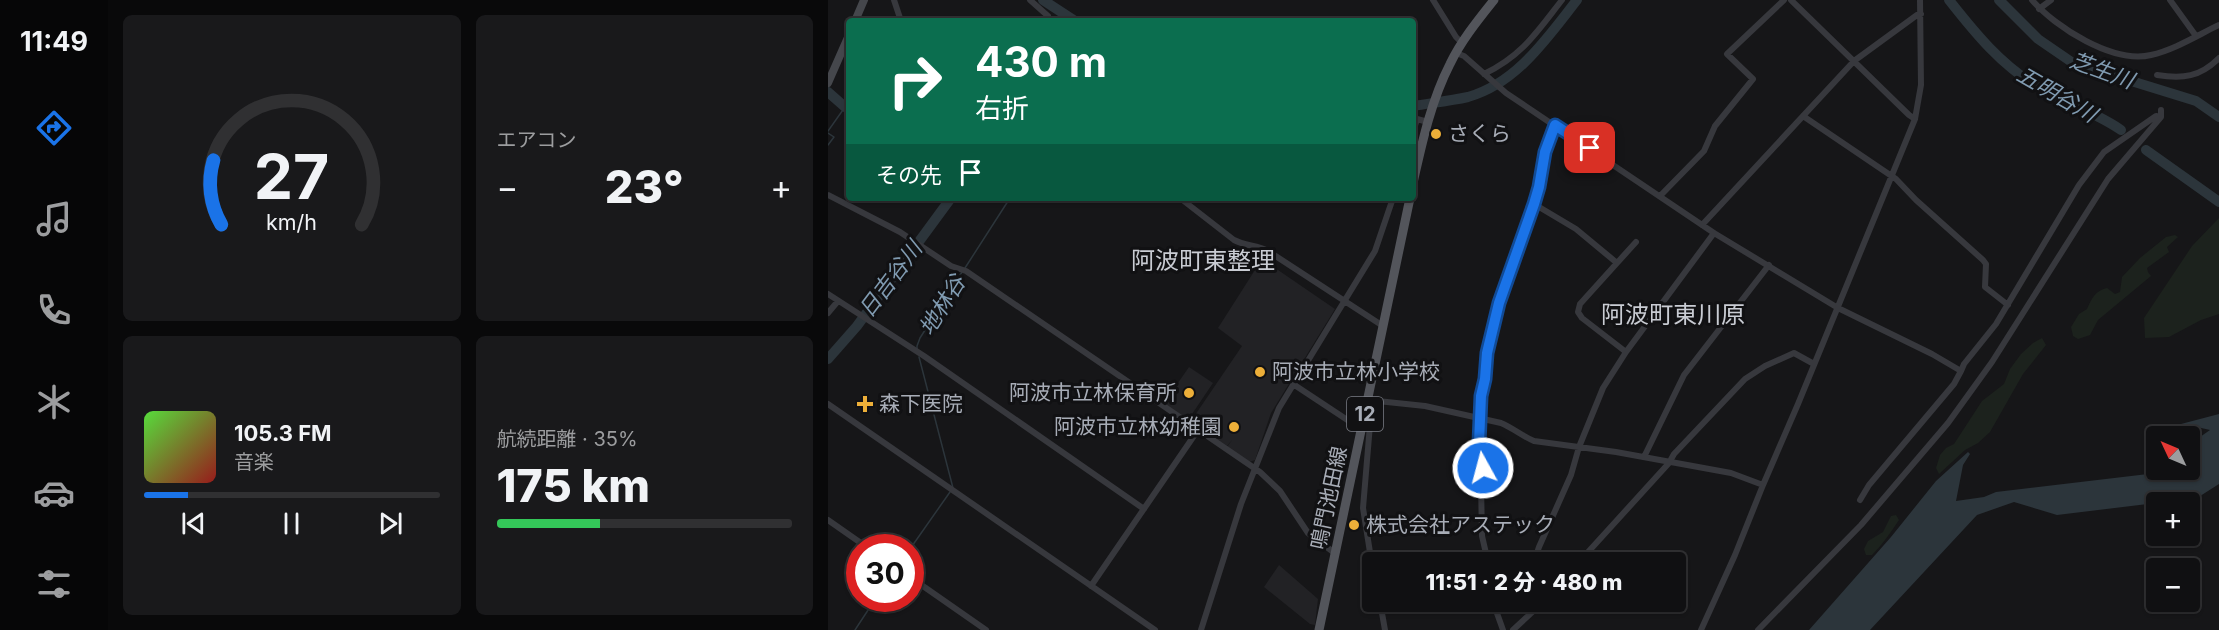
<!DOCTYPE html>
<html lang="ja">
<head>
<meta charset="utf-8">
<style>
	:root { --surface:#101012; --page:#19191b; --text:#f1f3f6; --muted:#9c9d9f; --line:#303032; --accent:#1a73e8 }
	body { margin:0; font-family:Inter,"Noto Sans JP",sans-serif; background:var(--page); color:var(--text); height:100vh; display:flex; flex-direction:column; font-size:22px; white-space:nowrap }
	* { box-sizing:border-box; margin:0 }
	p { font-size:20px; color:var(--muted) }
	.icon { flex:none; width:33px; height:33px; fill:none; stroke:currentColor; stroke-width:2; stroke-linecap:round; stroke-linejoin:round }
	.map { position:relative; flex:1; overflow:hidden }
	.side { display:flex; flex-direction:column; gap:15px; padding:15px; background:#09090a; width:720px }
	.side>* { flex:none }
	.top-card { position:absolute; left:18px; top:18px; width:570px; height:183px; border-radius:6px; box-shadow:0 2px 4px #0004,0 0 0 2px var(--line); background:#0b6e4f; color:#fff; overflow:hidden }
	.needle { width:39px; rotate:314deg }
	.fabs { position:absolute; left:1318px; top:426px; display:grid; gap:12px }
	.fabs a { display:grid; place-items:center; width:54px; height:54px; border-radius:6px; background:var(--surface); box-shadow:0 2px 4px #0004,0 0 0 2px var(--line); font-size:30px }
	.speed { position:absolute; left:18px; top:534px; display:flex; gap:12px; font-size:30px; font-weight:700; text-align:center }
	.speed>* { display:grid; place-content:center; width:78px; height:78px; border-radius:50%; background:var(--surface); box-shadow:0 2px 4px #0004,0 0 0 2px var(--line); line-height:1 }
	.speed .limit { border:9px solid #d22; background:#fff; color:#111 }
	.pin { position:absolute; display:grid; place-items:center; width:51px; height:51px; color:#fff; margin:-26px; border-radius:12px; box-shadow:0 3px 9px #0006 }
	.me { position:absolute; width:66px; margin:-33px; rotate:353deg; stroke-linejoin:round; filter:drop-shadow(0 0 4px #0008) }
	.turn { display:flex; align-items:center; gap:21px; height:126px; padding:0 30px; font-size:27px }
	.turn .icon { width:78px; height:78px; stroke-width:2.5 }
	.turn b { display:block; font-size:42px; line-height:51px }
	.then { display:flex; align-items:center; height:57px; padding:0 30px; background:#0003; gap:12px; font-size:22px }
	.big { font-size:45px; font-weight:800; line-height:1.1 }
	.side .tile { flex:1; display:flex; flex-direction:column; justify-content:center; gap:9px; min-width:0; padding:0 21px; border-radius:9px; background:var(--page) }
	.side .dial { align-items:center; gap:0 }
	.dial svg { height:156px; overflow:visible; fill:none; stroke:var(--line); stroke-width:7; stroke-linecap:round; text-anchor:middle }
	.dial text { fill:var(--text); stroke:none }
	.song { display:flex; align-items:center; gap:18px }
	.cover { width:72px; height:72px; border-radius:9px; background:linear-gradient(135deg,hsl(110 70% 55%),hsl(0 70% 35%)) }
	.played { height:6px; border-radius:3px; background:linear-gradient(90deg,var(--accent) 15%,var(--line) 15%) }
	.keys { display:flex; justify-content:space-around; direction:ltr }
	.heat { display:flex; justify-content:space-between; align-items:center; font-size:33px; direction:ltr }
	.charge { height:9px; border-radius:4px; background:linear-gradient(90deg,#34c759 35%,var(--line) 0) }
	.side .tiles { flex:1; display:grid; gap:15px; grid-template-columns:repeat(2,1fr) }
	.trip { position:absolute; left:534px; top:552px; width:324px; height:60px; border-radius:6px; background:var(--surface); box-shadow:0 2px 4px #0004,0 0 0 2px var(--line); font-weight:800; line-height:60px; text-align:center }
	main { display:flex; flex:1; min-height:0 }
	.tabs { display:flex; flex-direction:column; width:108px; justify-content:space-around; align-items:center; background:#060607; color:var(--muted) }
	.tabs .icon { width:42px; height:42px }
	.tabs .active { color:var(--accent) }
	.tabs b { font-size:27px; color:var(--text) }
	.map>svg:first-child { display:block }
	.built { fill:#222225 }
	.green { fill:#1c221d }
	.water { fill:#2c353b }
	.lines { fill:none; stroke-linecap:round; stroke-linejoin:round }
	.stream { stroke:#2c353b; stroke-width:1.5 }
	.river { stroke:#2c353b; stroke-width:10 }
	.street { stroke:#37383d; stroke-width:6 }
	.secondary { stroke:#45474c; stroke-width:8 }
	.primary { stroke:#53555b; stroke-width:9 }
	.route-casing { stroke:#114b97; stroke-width:15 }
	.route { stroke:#1a73e8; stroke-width:10 }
	.poi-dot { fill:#edaf39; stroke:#111113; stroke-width:2 }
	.labels { text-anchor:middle; stroke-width:6; stroke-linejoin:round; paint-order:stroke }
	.shield { fill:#111113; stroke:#7b7e86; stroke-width:1.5 }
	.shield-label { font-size:20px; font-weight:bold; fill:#a8adb7 }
	.poi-label { font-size:21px; fill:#a8adb7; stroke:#111113; text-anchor:start }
	.street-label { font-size:21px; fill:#a8adb7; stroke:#111113 }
	.water-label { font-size:22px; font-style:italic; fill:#809bb1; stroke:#111113 }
	.quarter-label { font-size:24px; fill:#c9ccd3; stroke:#111113 }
</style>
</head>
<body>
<main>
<nav class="tabs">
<b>11:49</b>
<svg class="icon active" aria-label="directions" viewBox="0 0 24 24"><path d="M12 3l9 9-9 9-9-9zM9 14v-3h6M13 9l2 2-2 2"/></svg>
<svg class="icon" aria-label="music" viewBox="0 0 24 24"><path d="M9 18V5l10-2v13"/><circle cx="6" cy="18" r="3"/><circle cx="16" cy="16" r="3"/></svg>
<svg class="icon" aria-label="phone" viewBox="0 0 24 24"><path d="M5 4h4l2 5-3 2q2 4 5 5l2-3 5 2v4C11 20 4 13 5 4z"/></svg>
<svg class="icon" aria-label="climate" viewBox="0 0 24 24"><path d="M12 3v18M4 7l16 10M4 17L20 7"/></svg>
<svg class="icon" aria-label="car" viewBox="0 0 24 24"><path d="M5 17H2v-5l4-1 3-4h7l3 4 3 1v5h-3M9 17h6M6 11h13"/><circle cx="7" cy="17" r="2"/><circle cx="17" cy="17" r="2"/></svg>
<svg class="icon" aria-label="filters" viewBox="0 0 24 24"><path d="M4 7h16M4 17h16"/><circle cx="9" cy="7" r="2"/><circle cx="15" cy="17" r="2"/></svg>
</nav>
<section class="side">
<div class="tiles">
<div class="tile dial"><svg viewBox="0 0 100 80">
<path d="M14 69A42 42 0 1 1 86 69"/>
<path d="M14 69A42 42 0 0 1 10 36" stroke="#1a73e8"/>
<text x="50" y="56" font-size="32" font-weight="700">27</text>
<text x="50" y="72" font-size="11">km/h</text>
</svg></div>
<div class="tile"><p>エアコン</p>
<div class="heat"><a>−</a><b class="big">23°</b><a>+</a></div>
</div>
<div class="tile">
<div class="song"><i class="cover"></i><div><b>105.3 FM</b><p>音楽</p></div></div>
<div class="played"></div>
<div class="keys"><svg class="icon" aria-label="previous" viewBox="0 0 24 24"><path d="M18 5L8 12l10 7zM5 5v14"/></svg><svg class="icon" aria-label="pause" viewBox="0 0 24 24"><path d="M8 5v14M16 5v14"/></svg><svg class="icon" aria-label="next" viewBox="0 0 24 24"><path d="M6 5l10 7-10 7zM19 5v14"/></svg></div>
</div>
<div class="tile"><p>航続距離 · 35%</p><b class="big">175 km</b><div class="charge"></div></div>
</div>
</section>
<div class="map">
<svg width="1391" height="630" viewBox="0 0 1391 630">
	<rect width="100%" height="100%" fill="#161618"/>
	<path class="built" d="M434,259L507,309L443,413L427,460L421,462L399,447L404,440L399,446L363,421L414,346L390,328Z
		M361,367L385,383L360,420L336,403Z
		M451,565L490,599L487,625L482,624L436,587Z"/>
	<path class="green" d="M1391,218V314L1373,320L1341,337L1317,338L1316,318L1364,246Z
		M1347,235L1350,237L1339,247L1341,252L1319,268L1320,272L1323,276L1270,320L1262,335L1250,339L1245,336L1243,327L1251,314L1259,309C1264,298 1267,291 1279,288L1287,294L1292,292L1294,277L1312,258L1338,237Z
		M1214,338L1218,345L1195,374L1162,432L1150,443L1137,450L1111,474L1108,468L1112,455L1118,448L1126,444L1154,401L1176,384L1182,369L1193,354L1205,343Z
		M1068,515L1071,520C1063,532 1054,545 1044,555H1038L1036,549L1040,541L1055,532L1063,516Z"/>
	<path class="water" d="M1391,414V484L1369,498L1229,515L1186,502L1149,515L1042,630H981L1063,537L1108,481L1140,452L1142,454L1135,465L1128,501L1156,497L1168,492L1320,474L1329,467V470H1362V444L1382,430L1369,427L1350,432L1353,424Z"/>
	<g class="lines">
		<path class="stream" d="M0,131L17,107
			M0,133L6,137L0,145
			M137,268L182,198
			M35,313L37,314
			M89,350V346L92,338L134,272
			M91,357L125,488
			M82,549L122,492
			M27,630L48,598"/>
		<path class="river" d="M215,0L247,21
			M1121,0C1147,33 1173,65 1210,87C1236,103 1268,112 1293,130
			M1171,0L1210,39L1245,63L1368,101L1391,117
			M0,92L17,107L21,104
			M585,106C603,103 622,101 640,97C689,83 719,38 749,0
			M1318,150L1391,202
			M0,359L29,326L123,198"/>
		<path class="street" d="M66,0L73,21
			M202,0L220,16L215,21
			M605,0L628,37L634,43
			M963,0L1081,115L1087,119
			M1204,0C1227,27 1285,64 1323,55C1346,50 1370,35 1391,25
			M1342,0L1368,36
			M1211,9L1223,0
			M628,53L636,56L678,93L886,233L1010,308L1104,354L1133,371L1126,384L1041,485L1032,500
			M656,74C694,56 709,32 734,0
			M1329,75C1355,79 1372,77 1391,58
			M975,116L1068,179L1088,200L1155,260L1158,264L1157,287L1180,305
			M585,132L589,119L600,122
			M0,195L72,232L123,266L138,271L432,472L452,491L480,533L508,554
			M832,196L876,151L887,126L925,79L899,54L956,0
			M352,198L406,240C417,246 429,245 440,251L555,326
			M706,204L748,229L789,263L808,242
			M874,225L1026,61L1089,15L1093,14
			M789,263L752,304L750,312L754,318L798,352
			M0,294L96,356L316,509
			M0,313L10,301
			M1133,371L1136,364L1168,324L1251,185L1276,152L1328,116L1333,117
			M465,384L533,429
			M540,400L597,406L673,423C685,428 694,436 706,441L788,452L903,473L935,485L970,404L1087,119L1093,85L1092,0
			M544,401L535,508L544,565
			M0,404L327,630
			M816,457L856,375L941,265
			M0,520L40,548
			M660,562L654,536L653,483L655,468L651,443L653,396L659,353L671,303L706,204L711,187L717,152L727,125
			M706,562L711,547L743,475L751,447L775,388L798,352L886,233
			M751,562L841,463L846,454L917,379L937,366L966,353L986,364
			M82,577L158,630
			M263,586L370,430
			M552,602L557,630
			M665,602L675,630
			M670,610L678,602
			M373,630L413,504L451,408L547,251L565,198
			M685,630L715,602
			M873,630L907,555L935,485
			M930,630L1033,525L1120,423L1164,362L1280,179L1333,117V110"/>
		<path class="secondary" d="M27,21L36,0
			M0,83L21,35"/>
		<path class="primary" d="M585,183C594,143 603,101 622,64C633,41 650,20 666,0
			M491,630L582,198"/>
	</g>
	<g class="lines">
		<defs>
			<path id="route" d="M655,468L651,443L653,396L657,379L659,353L671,303L706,204L711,187L717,152L727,125L762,148"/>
		</defs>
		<use href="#route" class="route-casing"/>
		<use href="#route" class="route"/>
	</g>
	<g class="poi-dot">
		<circle cx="608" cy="134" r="6"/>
		<circle cx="432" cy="372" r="6"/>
		<circle cx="361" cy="393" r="6"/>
		<path d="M34 395h6v6h6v6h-6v6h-6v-6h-6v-6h6z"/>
		<circle cx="406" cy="427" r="6"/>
		<circle cx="526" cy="525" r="6"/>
	</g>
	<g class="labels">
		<rect class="shield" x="519" y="397" width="36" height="34" rx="4.5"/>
		<g class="shield-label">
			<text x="537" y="421">12</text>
		</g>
		<g class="poi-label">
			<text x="620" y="141">さくら</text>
			<text x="444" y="379">阿波市立林小学校</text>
			<text x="349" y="400" text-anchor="end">阿波市立林保育所</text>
			<text x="51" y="411">森下医院</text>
			<text x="394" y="434" text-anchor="end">阿波市立林幼稚園</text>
			<text x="538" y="532">株式会社アステック</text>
		</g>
		<g class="street-label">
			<text transform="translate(501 498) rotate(-78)" y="7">鳴門池田線</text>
		</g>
		<g class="water-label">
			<text transform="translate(1274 70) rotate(20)" y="8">芝生川</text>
			<text transform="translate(1229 94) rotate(30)" y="8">五明谷川</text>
			<text transform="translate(62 279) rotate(-53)" y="8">日吉谷川</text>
			<text transform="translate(114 305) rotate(-58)" y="8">地林谷</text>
		</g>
		<g class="quarter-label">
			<text x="375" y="269">阿波町東整理</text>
			<text x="845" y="323">阿波町東川原</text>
		</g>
	</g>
</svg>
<div class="fabs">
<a><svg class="needle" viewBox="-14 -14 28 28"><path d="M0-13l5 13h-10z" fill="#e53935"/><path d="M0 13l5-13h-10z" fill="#9c9d9f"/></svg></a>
<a>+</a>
<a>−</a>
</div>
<div class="speed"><div class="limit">30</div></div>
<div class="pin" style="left:762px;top:148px;background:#d93025"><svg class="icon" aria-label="arrive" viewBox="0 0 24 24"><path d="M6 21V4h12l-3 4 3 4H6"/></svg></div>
<svg class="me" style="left:655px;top:468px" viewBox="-20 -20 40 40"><circle r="17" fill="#1a73e8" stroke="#fff" stroke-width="3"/><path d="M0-11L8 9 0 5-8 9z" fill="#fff"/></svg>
<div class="trip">11:51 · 2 分 · 480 m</div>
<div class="top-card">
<div class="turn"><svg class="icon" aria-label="right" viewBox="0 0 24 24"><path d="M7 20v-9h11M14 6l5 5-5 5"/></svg><div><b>430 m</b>右折</div></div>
<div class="then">その先<svg class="icon" aria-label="arrive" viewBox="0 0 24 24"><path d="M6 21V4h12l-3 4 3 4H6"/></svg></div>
</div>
</div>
</main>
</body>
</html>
